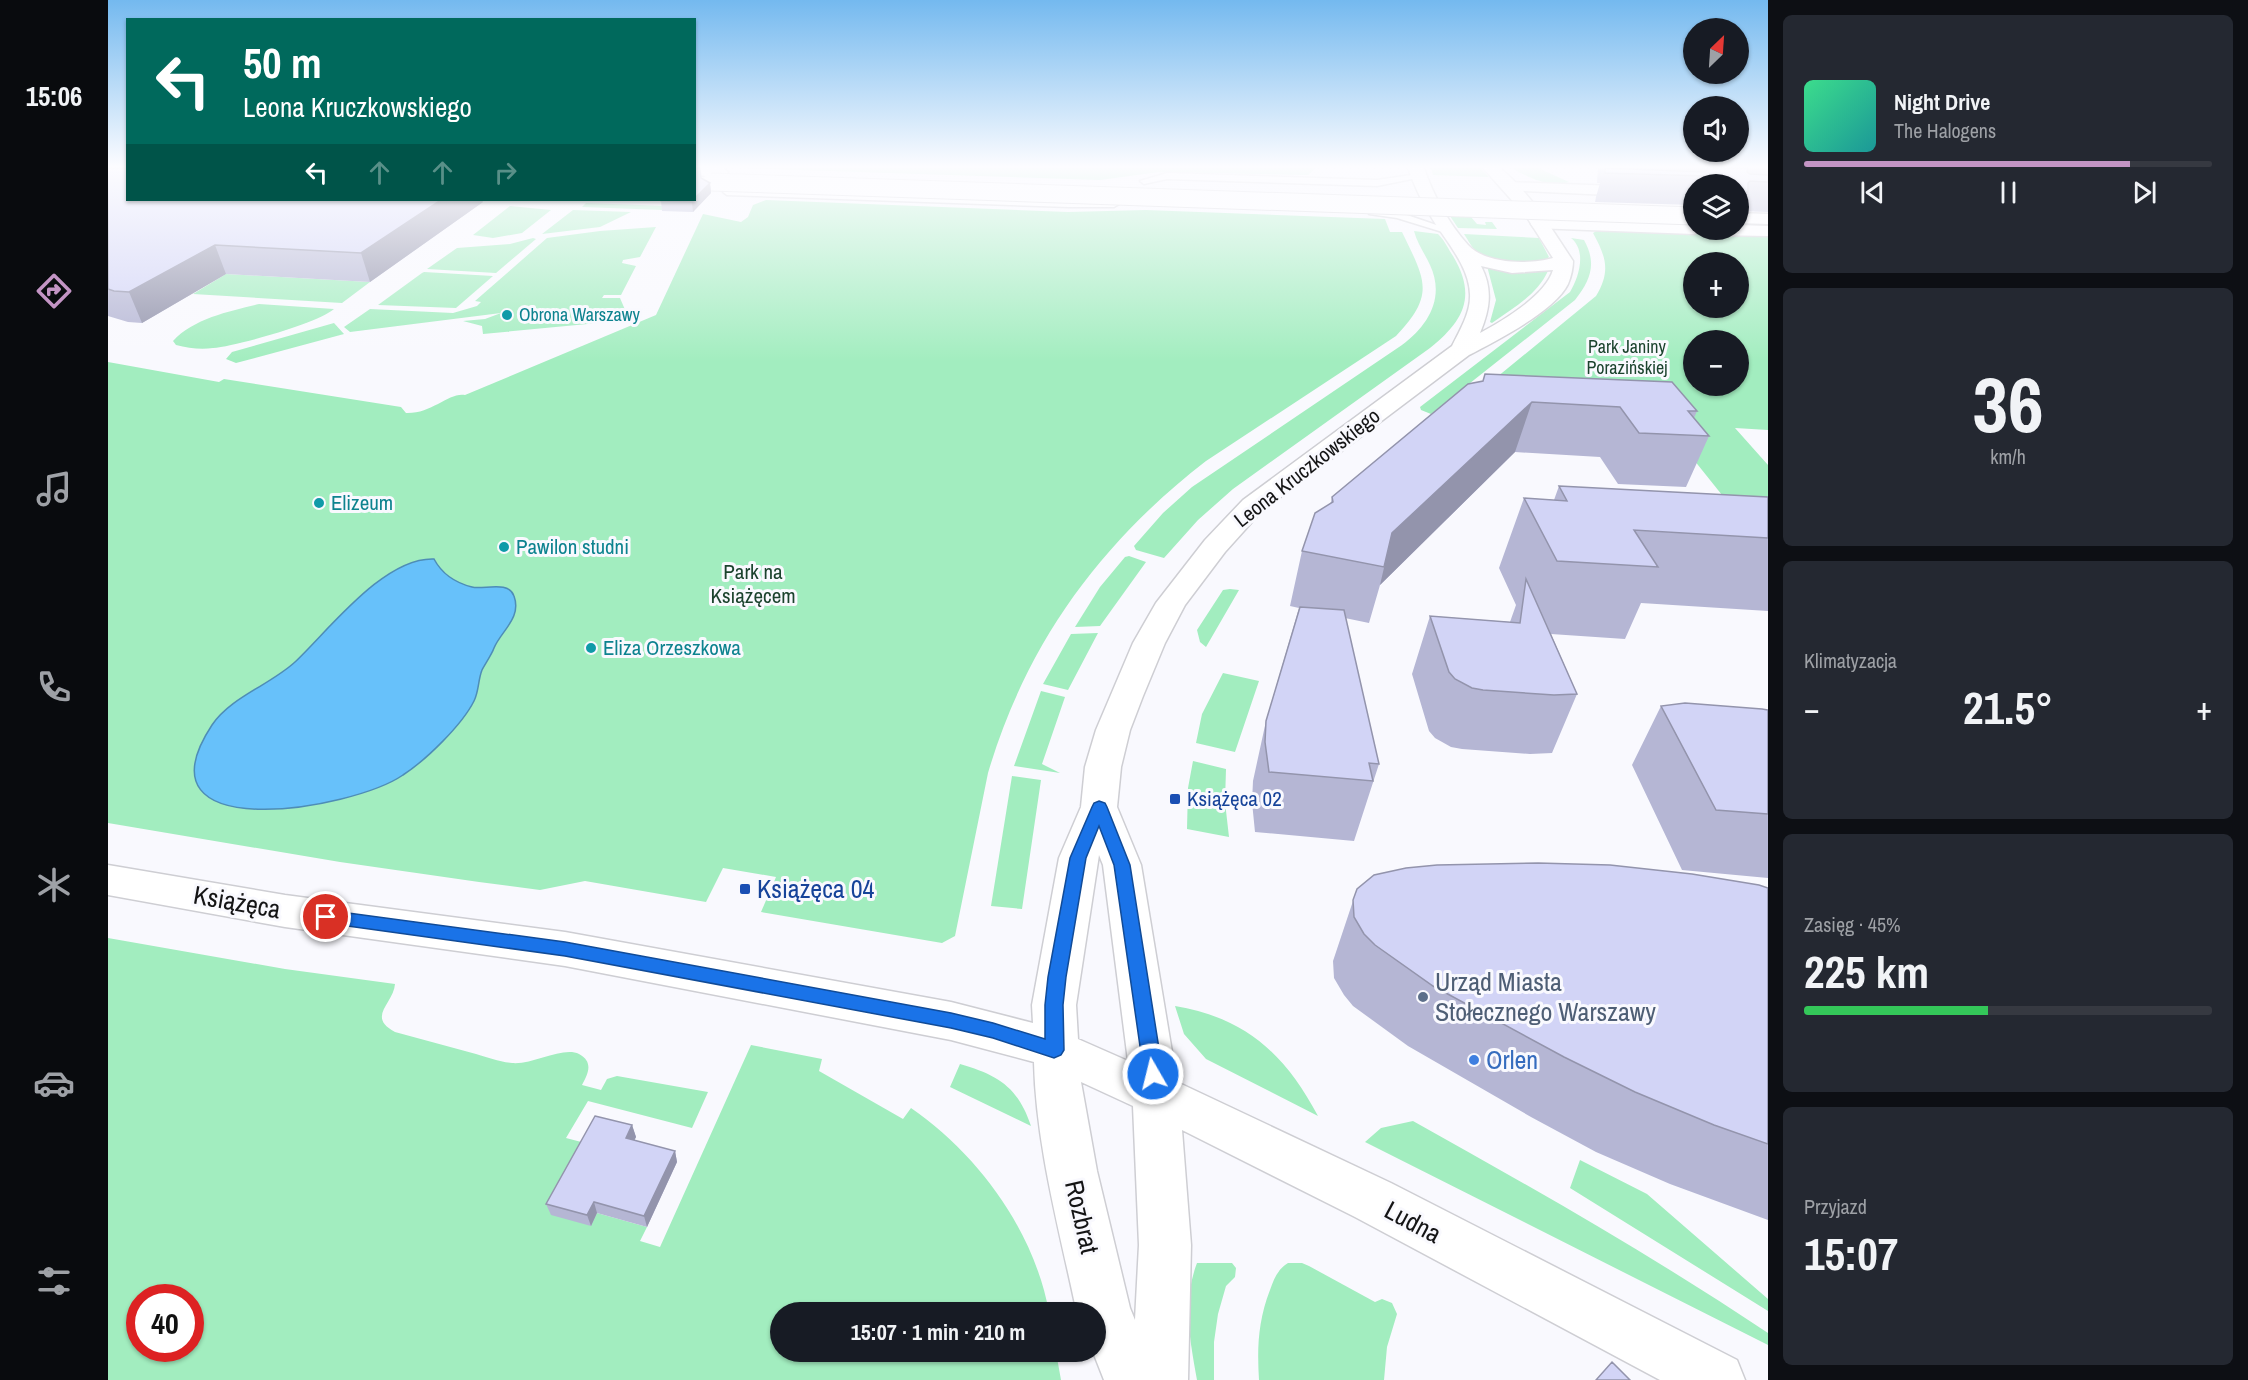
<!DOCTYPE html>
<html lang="pl">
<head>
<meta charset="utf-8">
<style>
	:root { --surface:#171b24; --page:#242831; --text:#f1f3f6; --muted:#9ea1a6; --line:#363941; --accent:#c394c4 }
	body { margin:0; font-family:"Archivo Narrow",sans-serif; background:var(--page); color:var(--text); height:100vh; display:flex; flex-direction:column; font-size:22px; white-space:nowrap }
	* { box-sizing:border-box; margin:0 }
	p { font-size:20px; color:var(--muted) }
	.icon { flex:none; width:33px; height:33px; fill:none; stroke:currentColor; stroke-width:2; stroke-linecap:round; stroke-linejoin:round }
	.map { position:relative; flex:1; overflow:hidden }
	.drawer { display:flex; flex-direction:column; gap:15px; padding:15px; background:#0d0f14; width:480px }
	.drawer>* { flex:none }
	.hud { position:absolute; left:18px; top:18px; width:570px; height:183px; border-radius:0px; box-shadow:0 2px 4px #0004; background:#00695c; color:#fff; overflow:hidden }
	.needle { width:39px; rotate:25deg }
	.controls { position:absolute; left:1575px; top:18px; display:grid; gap:12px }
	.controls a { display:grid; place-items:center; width:66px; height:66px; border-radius:50%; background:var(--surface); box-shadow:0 2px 4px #0004; font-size:30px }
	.speed { position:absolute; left:18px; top:1284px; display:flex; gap:12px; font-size:30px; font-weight:700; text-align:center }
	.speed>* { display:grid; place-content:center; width:78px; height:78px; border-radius:50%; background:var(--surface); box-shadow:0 2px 4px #0004; line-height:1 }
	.speed .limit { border:9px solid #d22; background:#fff; color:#111 }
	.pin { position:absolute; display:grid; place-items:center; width:51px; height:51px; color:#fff; margin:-26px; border:3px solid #fff; border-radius:50%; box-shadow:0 2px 6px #0007 }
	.me { position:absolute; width:66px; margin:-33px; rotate:352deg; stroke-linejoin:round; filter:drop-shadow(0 0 4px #0008) }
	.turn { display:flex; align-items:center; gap:21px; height:126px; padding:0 18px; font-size:27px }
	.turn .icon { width:78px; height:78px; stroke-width:2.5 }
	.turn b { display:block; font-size:42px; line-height:51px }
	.lanes { display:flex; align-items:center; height:57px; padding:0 18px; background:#0003; justify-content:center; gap:30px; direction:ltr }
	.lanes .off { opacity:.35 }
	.big { font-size:45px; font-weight:700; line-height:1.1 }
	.drawer .tile { flex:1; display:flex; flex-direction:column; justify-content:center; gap:9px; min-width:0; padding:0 21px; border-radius:9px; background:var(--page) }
	.drawer .dial { align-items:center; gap:0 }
	.dial b { font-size:78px; line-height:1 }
	.song { display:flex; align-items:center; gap:18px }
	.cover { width:72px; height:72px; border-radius:9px; background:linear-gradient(135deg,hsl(150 70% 55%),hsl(180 70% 35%)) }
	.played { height:6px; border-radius:3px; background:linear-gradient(90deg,var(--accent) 80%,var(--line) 80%) }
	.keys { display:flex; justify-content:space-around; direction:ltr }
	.heat { display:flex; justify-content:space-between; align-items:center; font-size:33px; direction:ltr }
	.charge { height:9px; border-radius:4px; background:linear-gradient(90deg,#34c759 45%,var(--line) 0) }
	.trip { position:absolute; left:662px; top:1302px; width:336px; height:60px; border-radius:30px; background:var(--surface); box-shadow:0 2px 4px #0004; font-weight:700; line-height:60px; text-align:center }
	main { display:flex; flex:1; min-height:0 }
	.menu { display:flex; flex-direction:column; width:108px; justify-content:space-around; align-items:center; background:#090b0e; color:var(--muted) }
	.menu .icon { width:42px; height:42px }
	.menu .on { color:var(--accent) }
	.menu b { font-size:27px; color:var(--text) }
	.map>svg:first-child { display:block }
	.green { fill:#a2edbf; fill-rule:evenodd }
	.water { fill:#67c1fa; stroke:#4e8db6; stroke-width:1.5 }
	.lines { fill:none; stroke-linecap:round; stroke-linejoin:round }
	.service-casing { stroke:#ceced3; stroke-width:3 }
	.minor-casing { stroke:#ceced3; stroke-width:3 }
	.tertiary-casing { stroke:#ceced3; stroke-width:3 }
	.secondary-casing { stroke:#ceced3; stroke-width:3 }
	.service { fill:#fff; fill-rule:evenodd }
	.minor { fill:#fff; fill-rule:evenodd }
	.tertiary { fill:#fff; fill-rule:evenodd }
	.secondary { fill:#fff; fill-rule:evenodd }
	.secondary-bridge-casing { stroke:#ceced3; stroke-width:19; stroke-linecap:butt }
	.secondary-bridge { stroke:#fff; stroke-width:17 }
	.wall { fill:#b5b6d4 }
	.shaded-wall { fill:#9394ac }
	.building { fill:#d2d4f6; stroke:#9394ac; stroke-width:1.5 }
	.route { fill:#1a73e8; stroke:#114b97; stroke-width:1.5 }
	.culture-dot { fill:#0f9aa8; stroke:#f9f9fe; stroke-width:2 }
	.transit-dot { fill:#1a4fb4; stroke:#f9f9fe; stroke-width:2 }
	.service-dot { fill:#5c6f8a; stroke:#f9f9fe; stroke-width:2 }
	.shop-dot { fill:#3f7fe0; stroke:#f9f9fe; stroke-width:2 }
	.labels { text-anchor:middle; stroke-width:6; stroke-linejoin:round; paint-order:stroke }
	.far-culture-label { font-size:18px; fill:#0d838f; stroke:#f9f9fe; text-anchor:start }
	.far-park-label { font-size:18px; fill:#1b432d; stroke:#f9f9fe }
	.street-label { font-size:21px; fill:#151516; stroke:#f9f9fe }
	.culture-label { font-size:21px; fill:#0d838f; stroke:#f9f9fe; text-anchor:start }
	.park-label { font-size:21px; fill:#1b432d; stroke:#f9f9fe }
	.transit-label { font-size:21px; fill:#164399; stroke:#f9f9fe; text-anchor:start }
	.near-transit-label { font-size:26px; fill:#164399; stroke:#f9f9fe; text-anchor:start }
	.near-street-label { font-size:26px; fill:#151516; stroke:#f9f9fe }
	.near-service-label { font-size:26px; fill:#4e5e75; stroke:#f9f9fe; text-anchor:start }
	.near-shop-label { font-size:26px; fill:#366cbe; stroke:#f9f9fe; text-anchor:start }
</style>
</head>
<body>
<main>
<nav class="menu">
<b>15:06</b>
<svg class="icon on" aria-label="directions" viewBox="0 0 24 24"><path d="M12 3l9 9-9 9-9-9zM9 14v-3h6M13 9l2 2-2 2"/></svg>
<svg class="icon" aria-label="music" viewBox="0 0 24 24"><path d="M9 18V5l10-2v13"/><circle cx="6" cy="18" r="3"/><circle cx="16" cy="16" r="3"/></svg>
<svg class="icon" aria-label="phone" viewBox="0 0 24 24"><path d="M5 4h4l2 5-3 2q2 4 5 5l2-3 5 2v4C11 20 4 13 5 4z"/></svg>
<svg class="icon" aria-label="climate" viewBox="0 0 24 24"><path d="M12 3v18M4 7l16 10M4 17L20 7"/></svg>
<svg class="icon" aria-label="car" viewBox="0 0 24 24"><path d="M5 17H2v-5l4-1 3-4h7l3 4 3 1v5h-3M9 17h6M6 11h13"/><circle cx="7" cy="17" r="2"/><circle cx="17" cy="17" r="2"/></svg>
<svg class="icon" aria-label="filters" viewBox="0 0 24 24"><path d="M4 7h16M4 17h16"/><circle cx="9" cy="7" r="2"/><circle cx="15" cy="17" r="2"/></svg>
</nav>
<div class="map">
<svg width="1660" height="1380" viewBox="0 0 1660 1380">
	<rect width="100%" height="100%" fill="#f9f9fe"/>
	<path class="green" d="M633,168H1208L1200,175L1051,172L992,180Z
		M1323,168H1372L1381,177L1325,175Z
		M1404,168H1430L1461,182C1441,188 1421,178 1404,168Z
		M658,200L960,212L1038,210L1277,219L1282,232H1294C1317,280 1328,294 1288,336L1098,461C992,543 918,644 880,773L847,936L834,943L653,912L668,877L615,868L598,902L477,881L432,890L371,882L232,862L0,823V362L111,382L116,379L293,407L298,413C324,414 341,392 357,395L548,315L595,214L633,222L640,217L645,205Z
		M478,203L559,206L555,210L474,207Z
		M402,206L443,210L414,233L385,238L365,235Z
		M465,210L523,212L492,227L434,234Z
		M1342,216L1363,217L1369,224L1378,225L1377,222H1384L1389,229L1350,228Z
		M548,227L532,257L515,260L514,263L528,266L513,295H496L494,298H512L518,312L517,316L490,323L375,334L374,326L355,321L377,319L393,313L242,332L236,327L262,309L345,313L369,306L373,302L367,301L439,238L492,231Z
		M1490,230L1660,237V430L1627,428L1660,465V502L1618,500L1558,425L1359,415L1339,418L1488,296C1503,271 1498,257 1485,233ZM1586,262H1630V308H1586ZM1586,340H1630V386H1586Z
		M1306,231L1330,234C1338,242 1340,249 1345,256C1369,296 1356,321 1322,348L1125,489L1090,520L1056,558L1028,550L1026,546L1055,513L1084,487L1294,345C1321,325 1337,297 1322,265C1317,254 1309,243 1306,231Z
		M1356,234L1431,238L1441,257C1432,268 1383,263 1371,254C1365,250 1360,240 1356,234Z
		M425,238L428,239L388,273L319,269L349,248L402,244Z
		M1463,238L1476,240C1489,263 1483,280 1467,300L1323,414L1313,410L1312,407L1462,292C1471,277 1479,251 1463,238Z
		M1379,266L1405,271H1440C1429,295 1405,308 1384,323L1382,322L1388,300Z
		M314,273L316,272L385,276L348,308L270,305Z
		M118,274L262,282L234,303L85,294Z
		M151,304L226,309C210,323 129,346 105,348C93,350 80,348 68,345L65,341C86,318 123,311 151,304Z
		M226,323L236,334L128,363L118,359L124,352Z
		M1021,556L1038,562L992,626L967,627L992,587L1017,557Z
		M1122,589L1131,590L1098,647L1092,642L1089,630L1115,590Z
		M990,633L960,690L935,684L963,634Z
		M1115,673L1151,681L1127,752L1088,743L1094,714Z
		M933,691L957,697L934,764L952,773L906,766Z
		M1085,761L1118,769L1117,802L1121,837L1079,829L1080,788Z
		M904,776L933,780L914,909L883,906Z
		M0,938L177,969L287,984C286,1003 258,1017 287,1032C314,1039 341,1047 368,1054C379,1057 392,1062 404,1063C425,1065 455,1046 471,1054C486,1062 480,1074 474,1085L493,1090L499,1079L509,1076L600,1092L584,1128L480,1101L458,1138L481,1144L482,1226L489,1213L539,1227L532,1241L552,1247L643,1045L714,1059L711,1071L795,1119L803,1108C871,1155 926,1231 941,1312H672V1352H948L953,1380H0ZM32,1298H82V1348H32Z
		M1067,1006C1138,1018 1177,1054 1210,1116L1098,1059L1076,1034Z
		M852,1064C890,1075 910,1087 923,1126L842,1087Z
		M1305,1121C1425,1188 1545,1256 1660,1333V1345L1257,1142L1273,1128Z
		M1472,1160L1539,1194L1660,1299V1311L1462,1188Z
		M1089,1263H1124L1128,1268L1127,1277L1118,1286L1110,1314L1106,1342V1380H1089C1082,1340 1074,1302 1089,1263Z
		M1180,1263H1194L1201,1266L1267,1302L1274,1299L1284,1303L1289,1314L1279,1347L1276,1380H1151C1149,1348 1150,1321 1162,1290C1166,1279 1169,1270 1180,1263Z"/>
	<path class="water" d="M326,559C334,574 348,583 364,587C375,590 401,580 406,596C414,618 393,631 386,648C384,654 377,664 374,670C370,680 371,691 366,701C354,725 318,760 295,775C244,810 23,848 104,725C123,697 162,685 187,662C221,630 276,557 326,559Z"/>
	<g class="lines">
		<defs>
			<path id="service" d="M1059,173L1269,180L1310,174L1314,177L1269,186L1059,179L1036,184L1032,181Z
				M616,190L1006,201L1011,204L1006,207H961L619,195L615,192Z
				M1264,209L1293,213L1346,231L1341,234L1289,218L1261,214V210Z"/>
			<path id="minor" d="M1401,182L1586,189V199L1395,190L1393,187Z
				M1432,219L1586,224V230H1594L1586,234L1426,228L1423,224L1426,220Z
				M1630,225L1660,226V236L1604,235L1598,234L1595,230H1630Z"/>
			<path id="tertiary" d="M1300,168H1316C1325,195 1341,224 1360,245C1377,264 1422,265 1445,258L1418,216L1375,168H1392C1423,194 1443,228 1465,261C1465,267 1463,277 1460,284C1447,311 1388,341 1361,355L1153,512L1117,552L1077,605L1057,643L1035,696L1022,730L1013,767L1009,807L1033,865L1069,1082L1283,1183L1629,1360L1637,1380H1552L1247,1217L1074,1130L1083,1245L1080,1380H996L985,1352H987V1312H969L968,1309C951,1228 928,1145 926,1062L843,1040L457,966L177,927L0,895V865L177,895L457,932L843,1002L925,1023L924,1005L951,858L973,807L977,767L988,730L1025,643L1048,603L1097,540L1135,500L1344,346C1352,330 1363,312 1362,294C1361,265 1336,239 1322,215C1313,200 1306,185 1300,168ZM1373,266L1404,273L1445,270C1438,295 1395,321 1372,333C1382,309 1385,289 1373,266ZM991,855L995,865L1020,1061L970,1039L968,1005ZM973,1082L1025,1106L1031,1245L1027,1320L1022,1308L989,1171Z"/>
			<path id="secondary" d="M586,168H616L620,172L612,177L586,175Z
				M1630,213L1660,214V224L1630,223Z"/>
		</defs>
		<use href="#service" class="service-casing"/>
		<use href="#minor" class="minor-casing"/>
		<use href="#tertiary" class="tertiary-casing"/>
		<use href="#secondary" class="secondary-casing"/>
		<use href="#service" class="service"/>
		<use href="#minor" class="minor"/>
		<use href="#tertiary" class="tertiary"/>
		<use href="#secondary" class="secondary"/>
		<defs>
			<path id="secondary-bridge" d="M603,182L1586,216"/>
		</defs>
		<use href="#secondary-bridge" class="secondary-bridge-casing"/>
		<use href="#secondary-bridge" class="secondary-bridge"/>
	</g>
	<path class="wall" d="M0,168L375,202L262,282L118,274L34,323L20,322L0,316Z
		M1490,168H1660V212L1632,211L1630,215V184H1586V205L1487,202L1488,197L1492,183H1489Z
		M593,178L602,183L603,193L585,212L554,211L553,201Z
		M1360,384L1589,411L1586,418L1601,436L1578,487L1510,484L1492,457L1407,452L1272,585L1261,623L1237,618L1271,764L1246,841L1147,832L1144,802L1145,781L1158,721L1191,608L1182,606L1194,551L1223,502L1224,497Z
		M1451,486L1660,497V611L1533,603L1517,639L1443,634L1469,694L1444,753L1422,754L1354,749L1343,747L1327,738L1321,731L1304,674L1322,616L1402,622L1408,605L1391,568L1416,498L1446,500Z
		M1553,706L1660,710V878L1574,870L1524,765Z
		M1660,888V1220L1562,1184L1488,1152L1423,1117L1300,1046L1245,1006L1236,995L1226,978L1225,961L1249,889Z
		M524,1125L528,1137L526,1141L567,1151L569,1162L539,1227L489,1213L483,1226L443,1215L438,1204Z"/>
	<path class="shaded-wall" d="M602,183L603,193L585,212L584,202Z
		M333,200H374L375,202L262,282L253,253Z
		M107,245L118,274L34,323L21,292Z
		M1424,402L1407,452L1272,585L1284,533Z
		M524,1125L528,1137L521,1150L518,1138Z
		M567,1151L569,1162L539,1227L536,1216Z
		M486,1202L489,1213L483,1226L479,1215Z"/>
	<path class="building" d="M0,168H20V200H333L253,253L107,245L21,292L6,291L0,289Z
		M586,168H592L593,178L602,183L586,199Z
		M1497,168L1597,172L1599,170V168H1640L1639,172L1642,174L1660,175V182L1642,181L1640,183V192H1630V184H1607V181L1598,176L1497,173Z
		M553,200H586L584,202L553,201Z
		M1377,374L1564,382L1589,411H1580L1601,436L1531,433L1512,407L1424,402L1284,533L1276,567L1194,551L1207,513L1225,502L1224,497L1360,384L1375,381Z
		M1451,486L1660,497V538L1526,530L1550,567L1449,561L1416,498L1459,501Z
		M1418,579L1469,694L1446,695L1375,690L1364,688L1347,679L1341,672L1322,616L1412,623Z
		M1192,607L1236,610L1271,764L1261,763L1265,781L1161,772L1157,742L1158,721Z
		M1577,703L1654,709L1660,710V814L1608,810L1553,706Z
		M1430,863L1502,865L1584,874L1651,885L1660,888V1144L1606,1125L1527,1092L1456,1057L1325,986L1267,945L1256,934L1246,917L1245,900L1249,889L1266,875L1298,868L1329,865Z
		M487,1116L524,1125L518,1138L567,1151L536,1216L486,1202L479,1215L438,1204Z
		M1504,1362L1522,1380H1488Z"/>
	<linearGradient id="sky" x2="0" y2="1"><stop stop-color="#74b9ef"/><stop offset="0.46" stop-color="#fcfcff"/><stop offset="1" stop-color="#fcfcff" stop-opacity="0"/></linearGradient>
	<rect width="1660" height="362" fill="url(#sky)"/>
	<path class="route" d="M991,801L997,803L999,807L1022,865L1055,1074L1052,1080L1045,1083L1038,1080L1036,1074L1006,865L991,826L978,858L958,977L955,1005L956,1050L953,1055L946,1058L885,1038L843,1028L457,956L218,923L212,922L209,917L212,912L218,910L457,942L843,1013L885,1023L937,1039V1005L940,977L962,858L984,807L986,803Z"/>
	<g class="culture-dot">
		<circle cx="399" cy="315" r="6"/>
		<circle cx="211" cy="503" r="6"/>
		<circle cx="396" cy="547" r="6"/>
		<circle cx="483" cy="648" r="6"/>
	</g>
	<g class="transit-dot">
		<rect x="1061" y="793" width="12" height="12" rx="3"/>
		<rect x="631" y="883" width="12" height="12" rx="3"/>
	</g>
	<circle class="service-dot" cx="1315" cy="997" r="6"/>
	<circle class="shop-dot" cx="1366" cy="1060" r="6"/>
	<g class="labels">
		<g class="far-culture-label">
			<text x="411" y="321">Obrona Warszawy</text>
		</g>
		<g class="far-park-label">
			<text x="1519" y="353">Park Janiny<tspan x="1519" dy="21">Porazińskiej</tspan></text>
		</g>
		<g class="street-label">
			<text transform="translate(1199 468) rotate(-38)" y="7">Leona Kruczkowskiego</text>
		</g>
		<g class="culture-label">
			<text x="223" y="510">Elizeum</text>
			<text x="408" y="554">Pawilon studni</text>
			<text x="495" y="655">Eliza Orzeszkowa</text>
		</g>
		<g class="park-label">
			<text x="645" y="579">Park na<tspan x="645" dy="24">Książęcem</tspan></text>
		</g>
		<g class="transit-label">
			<text x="1079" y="806">Książęca 02</text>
		</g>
		<g class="near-transit-label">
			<text x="649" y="898">Książęca 04</text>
		</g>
		<g class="near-street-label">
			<text transform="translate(129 902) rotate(10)" y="9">Książęca</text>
			<text transform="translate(974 1217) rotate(77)" y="9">Rozbrat</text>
			<text transform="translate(1305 1222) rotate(28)" y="9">Ludna</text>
		</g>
		<g class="near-service-label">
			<text x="1327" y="991">Urząd Miasta<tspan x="1327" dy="30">Stołecznego Warszawy</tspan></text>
		</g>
		<g class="near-shop-label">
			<text x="1378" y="1069">Orlen</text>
		</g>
	</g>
</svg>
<div class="controls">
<a><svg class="needle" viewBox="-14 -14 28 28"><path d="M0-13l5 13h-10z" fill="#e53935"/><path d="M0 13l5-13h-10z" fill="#9ea1a6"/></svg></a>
<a><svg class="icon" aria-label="sound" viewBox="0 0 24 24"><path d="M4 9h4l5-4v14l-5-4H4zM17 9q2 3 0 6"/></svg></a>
<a><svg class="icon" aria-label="layers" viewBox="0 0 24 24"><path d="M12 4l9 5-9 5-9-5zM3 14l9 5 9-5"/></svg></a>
<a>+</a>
<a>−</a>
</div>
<div class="speed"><div class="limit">40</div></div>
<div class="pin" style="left:218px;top:917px;background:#d93025"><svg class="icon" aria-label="arrive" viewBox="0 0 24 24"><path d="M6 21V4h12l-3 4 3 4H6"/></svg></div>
<svg class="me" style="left:1045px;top:1074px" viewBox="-20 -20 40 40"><circle r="17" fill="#1a73e8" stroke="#fff" stroke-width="3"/><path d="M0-11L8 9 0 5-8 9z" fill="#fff"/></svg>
<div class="trip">15:07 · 1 min · 210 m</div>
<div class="hud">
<div class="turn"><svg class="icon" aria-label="left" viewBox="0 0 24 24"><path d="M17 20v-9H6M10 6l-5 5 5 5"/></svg><div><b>50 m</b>Leona Kruczkowskiego</div></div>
<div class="lanes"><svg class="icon" aria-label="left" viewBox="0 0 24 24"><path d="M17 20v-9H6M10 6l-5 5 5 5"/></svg><svg class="icon off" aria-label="ahead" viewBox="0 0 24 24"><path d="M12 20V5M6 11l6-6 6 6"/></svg><svg class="icon off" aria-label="ahead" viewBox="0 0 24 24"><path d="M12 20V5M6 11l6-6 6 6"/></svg><svg class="icon off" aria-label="right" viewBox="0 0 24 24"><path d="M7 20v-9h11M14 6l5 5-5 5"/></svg></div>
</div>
</div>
<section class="drawer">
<div class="tile">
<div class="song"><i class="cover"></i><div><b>Night Drive</b><p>The Halogens</p></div></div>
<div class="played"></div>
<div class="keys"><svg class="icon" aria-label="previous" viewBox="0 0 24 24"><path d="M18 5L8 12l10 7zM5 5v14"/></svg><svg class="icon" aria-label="pause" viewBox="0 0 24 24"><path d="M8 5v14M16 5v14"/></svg><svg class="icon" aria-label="next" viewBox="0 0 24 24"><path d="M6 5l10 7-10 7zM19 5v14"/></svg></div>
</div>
<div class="tile dial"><b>36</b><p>km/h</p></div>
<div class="tile"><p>Klimatyzacja</p>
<div class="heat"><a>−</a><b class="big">21.5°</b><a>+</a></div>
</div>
<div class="tile"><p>Zasięg · 45%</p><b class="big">225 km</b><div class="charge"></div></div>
<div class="tile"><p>Przyjazd</p><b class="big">15:07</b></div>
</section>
</main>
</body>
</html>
